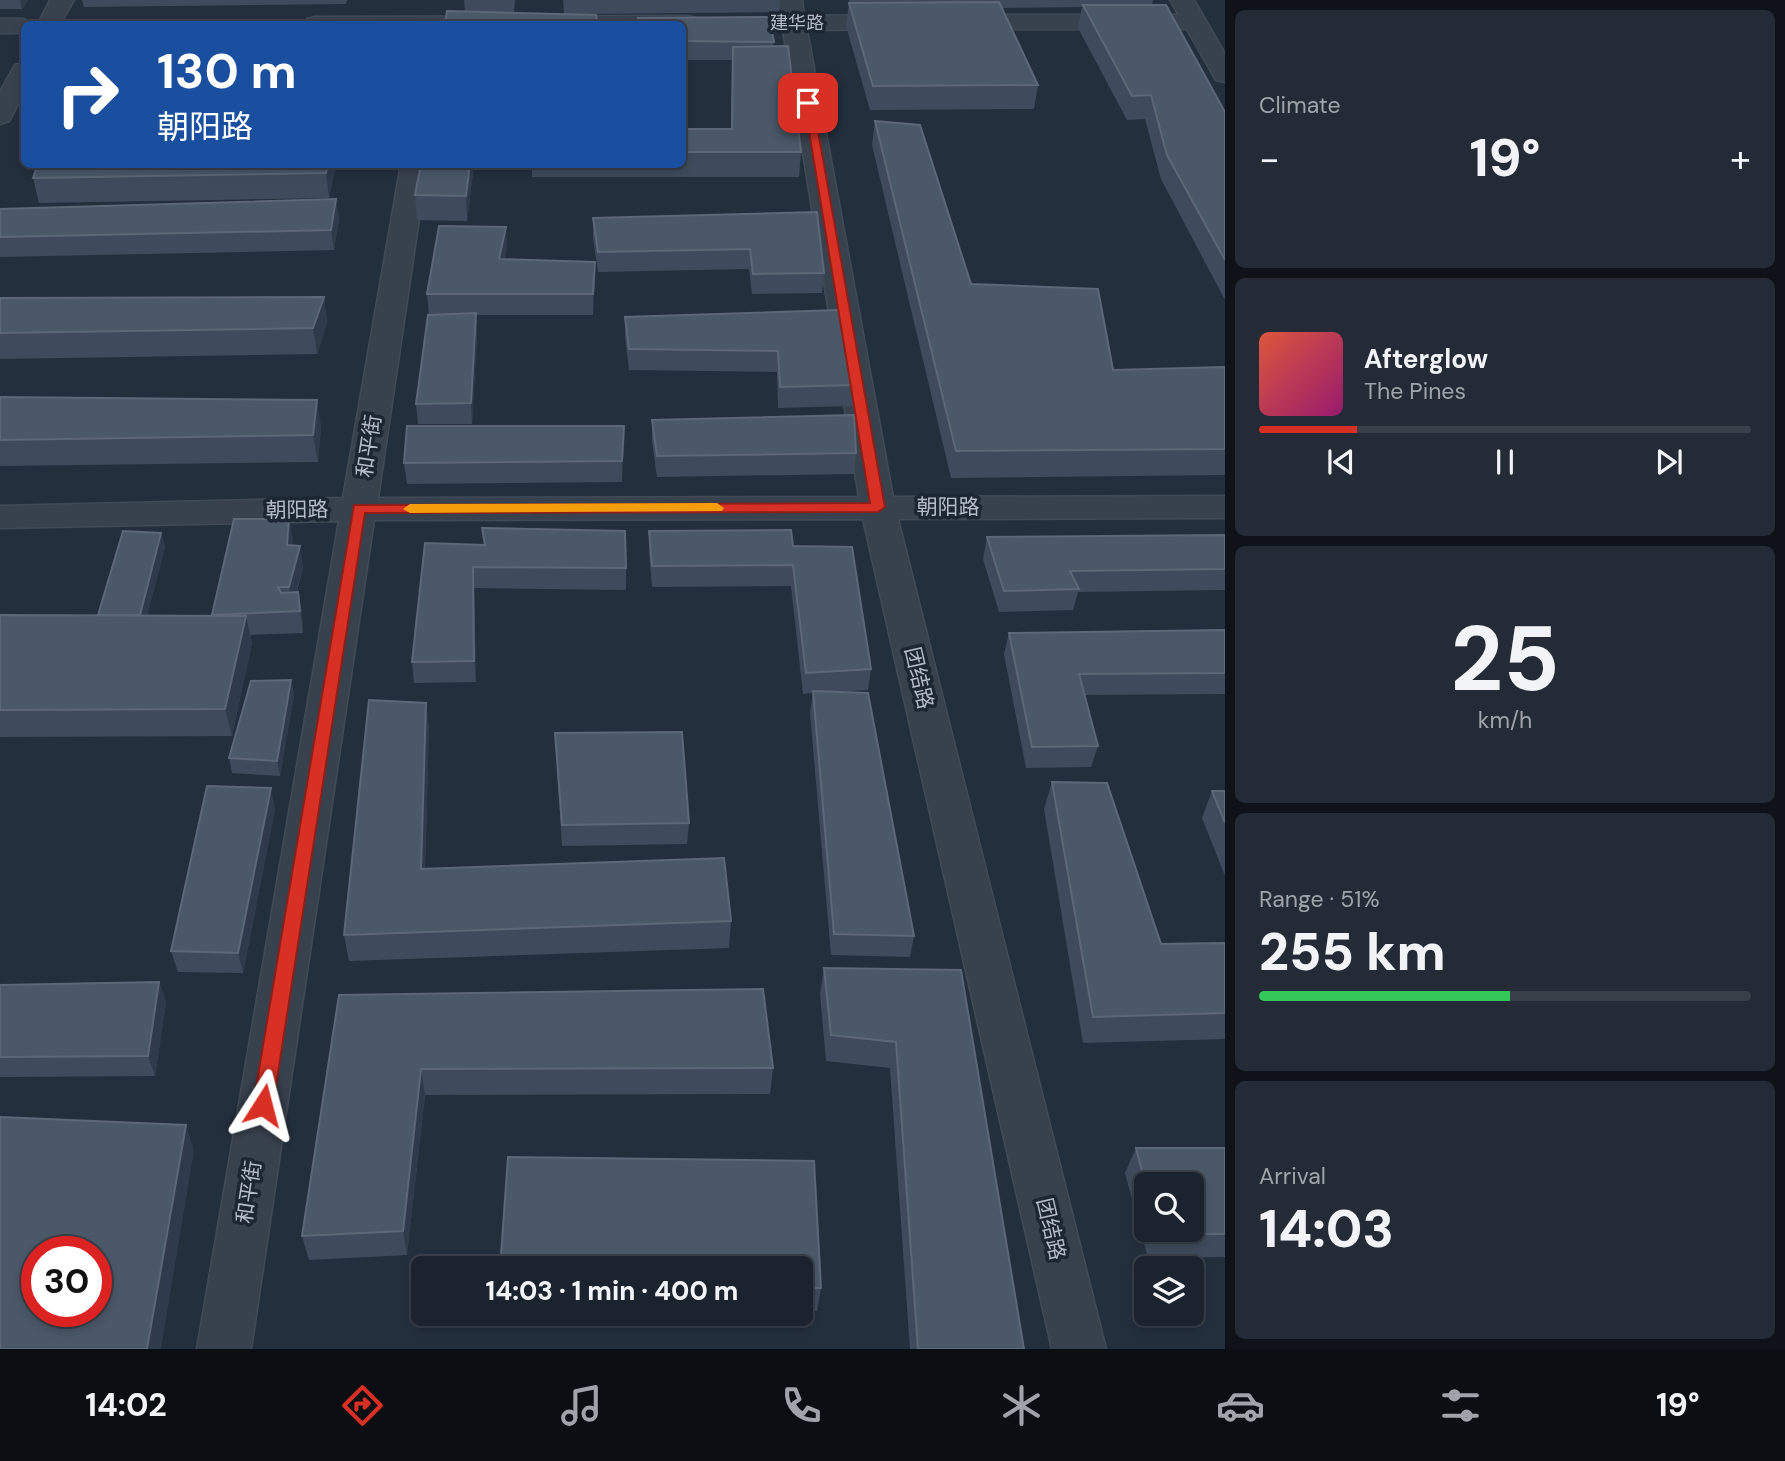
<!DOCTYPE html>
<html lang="en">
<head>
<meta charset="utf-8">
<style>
	:root { --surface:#1b232e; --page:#242b36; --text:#f1f3f6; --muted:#a0a4aa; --line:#39404a; --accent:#d93025 }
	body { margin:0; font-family:"DM Sans","Noto Sans SC",sans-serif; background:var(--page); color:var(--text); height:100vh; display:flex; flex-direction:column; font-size:26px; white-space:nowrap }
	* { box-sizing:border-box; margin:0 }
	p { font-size:23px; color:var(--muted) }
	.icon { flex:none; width:38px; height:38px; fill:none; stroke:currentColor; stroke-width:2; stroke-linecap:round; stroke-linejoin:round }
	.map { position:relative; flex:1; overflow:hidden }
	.sheet { display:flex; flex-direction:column; gap:10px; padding:10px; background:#0f1319; width:560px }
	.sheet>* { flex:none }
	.banner { position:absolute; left:21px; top:21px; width:665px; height:147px; border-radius:10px; box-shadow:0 4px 10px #0003,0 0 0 2px var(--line); background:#1a4fa0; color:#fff; overflow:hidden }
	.tools { position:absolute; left:1134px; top:1172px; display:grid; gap:14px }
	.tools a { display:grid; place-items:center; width:70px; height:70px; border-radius:10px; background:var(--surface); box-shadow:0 4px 10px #0003,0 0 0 2px var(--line); font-size:35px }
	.speed { position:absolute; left:21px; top:1236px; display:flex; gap:14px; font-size:35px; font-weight:700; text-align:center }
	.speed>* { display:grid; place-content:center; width:91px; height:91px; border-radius:50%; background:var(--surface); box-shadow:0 4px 10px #0003,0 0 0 2px var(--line); line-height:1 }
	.speed .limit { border:10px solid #d22; background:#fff; color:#111 }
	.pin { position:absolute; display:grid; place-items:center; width:60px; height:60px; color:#fff; margin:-30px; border-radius:14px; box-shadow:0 4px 10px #0006 }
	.me { position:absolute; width:77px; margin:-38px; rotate:9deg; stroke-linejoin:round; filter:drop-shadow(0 0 5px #0008) }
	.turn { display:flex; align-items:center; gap:24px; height:147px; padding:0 21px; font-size:32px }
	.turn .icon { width:91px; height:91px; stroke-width:2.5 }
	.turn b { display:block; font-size:49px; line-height:60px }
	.big { font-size:52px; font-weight:800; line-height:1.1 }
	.sheet .tile { flex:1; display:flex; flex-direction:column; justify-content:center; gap:10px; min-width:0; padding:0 24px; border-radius:10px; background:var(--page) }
	.sheet .dial { align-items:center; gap:0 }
	.dial b { font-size:91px; line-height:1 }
	.song { display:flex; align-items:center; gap:21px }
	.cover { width:84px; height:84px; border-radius:10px; background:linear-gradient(135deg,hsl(10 70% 55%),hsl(320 70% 35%)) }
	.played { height:7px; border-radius:4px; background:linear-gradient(90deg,var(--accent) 20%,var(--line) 20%) }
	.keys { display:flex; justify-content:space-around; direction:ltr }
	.heat { display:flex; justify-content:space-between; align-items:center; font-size:38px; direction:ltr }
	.charge { height:10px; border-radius:5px; background:linear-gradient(90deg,#34c759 51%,var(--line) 0) }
	.trip { position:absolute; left:411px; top:1256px; width:402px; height:70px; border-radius:10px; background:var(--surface); box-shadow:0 4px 10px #0003,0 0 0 2px var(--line); font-weight:800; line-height:70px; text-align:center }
	.dock { display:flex; height:112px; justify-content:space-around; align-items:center; background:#0b0e12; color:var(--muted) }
	.dock .icon { width:49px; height:49px }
	.dock .on { color:var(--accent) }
	.dock b { font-size:32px; color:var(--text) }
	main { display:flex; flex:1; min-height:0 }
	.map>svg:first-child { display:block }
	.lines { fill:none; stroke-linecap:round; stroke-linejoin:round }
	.minor-casing { stroke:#414a57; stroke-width:3 }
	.minor { fill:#38414e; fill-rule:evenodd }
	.wall { fill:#3f4b5c; fill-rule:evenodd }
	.shaded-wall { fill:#2f3b4b }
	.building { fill:#4b5868; stroke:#5c6777; stroke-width:2; fill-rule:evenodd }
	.route { fill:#d93025; stroke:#8d1f18; stroke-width:2 }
	.slow { fill:#f59e0b }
	.labels { text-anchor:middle; stroke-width:7; stroke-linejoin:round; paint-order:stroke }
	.far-street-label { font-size:18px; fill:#b4bcc9; stroke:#1d2633 }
	.street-label { font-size:21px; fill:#b4bcc9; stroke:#1d2633 }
</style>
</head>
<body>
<main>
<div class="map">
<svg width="1225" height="1349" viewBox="0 0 1225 1349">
	<rect width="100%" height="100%" fill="#242f3e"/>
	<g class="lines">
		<defs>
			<path id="minor" d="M50,0H74L60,24H38Z
				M778,0H802L804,16L898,15L906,17L910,22L906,27L898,29L807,30L893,497L1225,496V518L898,519L1106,1349H1052L863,519L374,520L251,1349H197L339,521L0,528V506L343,498L401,164H427L378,498L859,497L783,30L761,28L757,23L761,18L781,16Z
				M1170,0H1194L1225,54V82L1216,80L1187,29H955L947,27L943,22L947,17L955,15H1179Z
				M688,16L696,18L700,23L696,28L682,30V24H303L307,19L315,17Z
				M0,19H24L35,24H24V33H0Z
				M24,63V93L9,121L0,124V92L15,65Z"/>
		</defs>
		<use href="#minor" class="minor-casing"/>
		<use href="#minor" class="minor"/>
	</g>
	<path class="wall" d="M0,0H28L22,9H0Z
		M82,0H347L346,4L84,7Z
		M464,0H515L514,13L564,14L563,0H780L779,12L580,14L596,15L598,24H445L447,11L465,12Z
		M849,0H1153L1152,5L1225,112V300L1161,179L1145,119L1127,120L1078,28L1082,7L1002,8L1038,85L1034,109L870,110L846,26L849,3H850Z
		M682,24L774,42L773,46L801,152L799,177H532V164H682V129H731L732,60H682Z
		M875,121L971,284L1113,370L1225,367V475L951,478L872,145Z
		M38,164H336L329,198L39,203L33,178Z
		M474,164L467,221L417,220L415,195Z
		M0,209L339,218L334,250L0,257Z
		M817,212L824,273L822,293L752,294L749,269L598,272L593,238V218Z
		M507,247L504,259L595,262L593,315H476L477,334L472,424H418L416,404L429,315L427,294Z
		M324,297L327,323L317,354L0,359V298Z
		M839,310L855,385L853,406L778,408L777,372L629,370L625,337V317Z
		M0,397L321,426L318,462L0,466Z
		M652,420L856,453L854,474L657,477L652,441Z
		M624,426L622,482L407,484L404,463Z
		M482,528L626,568V590L474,588L476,682L414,683L412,662L484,545Z
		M649,531L793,546L871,669L868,690L833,692L914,936L910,957L831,955L810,713L813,693L803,694L791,586L652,587L649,552Z
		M161,533L165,547L147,615L213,616L293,540L292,545L303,567L297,592H298L302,613L303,633L250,635L252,643L232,736L0,737V615H98Z
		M1225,535V590L1078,592L1073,610L999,612L983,559L987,537Z
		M1225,630V694L1084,695L1098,746L1091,767L1026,768L1004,654L1009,633Z
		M291,680L294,695L280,776L232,773L229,758Z
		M426,703L429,730L425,869L731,921L729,948L349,961L344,935Z
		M555,733L689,823L687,844L562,846Z
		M1052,782L1161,944L1225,943V1039L1083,1043L1044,809Z
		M1212,791H1225V876L1202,818Z
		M275,809L243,973L178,972L171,951Z
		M824,968L961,970L1024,1349H910L890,1068L826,1061L820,994Z
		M159,982L166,1002L155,1076L0,1077V985Z
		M339,995L773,1068L770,1094L425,1095L407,1255L309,1260L302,1236Z
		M1136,1148H1225V1257L1148,1258L1125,1173ZM1146,1185L1192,1230H1146Z
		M802,1269L821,1288L817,1311H802Z
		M499,1314H725L500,1322Z"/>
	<path class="shaded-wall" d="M20,0H28L22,9Z
		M328,164H336L329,198L326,173Z
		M470,164H474L467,221L466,196Z
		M336,199L339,218L334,250L331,230Z
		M506,227L507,247L500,279L499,259Z
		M595,262V282L593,315V294Z
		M324,297L327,323L317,354L313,328Z
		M476,313L477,334L472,424L471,403Z
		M317,400L321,426L318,462L313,435Z
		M624,426V446L622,482V461Z
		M289,519L293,540L290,566L287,545Z
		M161,533L165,547L141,639L137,624Z
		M300,546L303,567L292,608L289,587Z
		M473,567L474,588L476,682L474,661Z
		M298,592L302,613L303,633L300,611Z
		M246,616L252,643L232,736L225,709Z
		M291,680L294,695L280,776L277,761Z
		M426,703L429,730L424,896L421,869Z
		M271,788L275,809L243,973L238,953Z
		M159,982L166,1002L155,1076L148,1056Z
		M421,1069L425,1095L407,1255L403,1231Z
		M186,1125L194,1151L161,1349H147Z"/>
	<path class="building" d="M999,2L1038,85L873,86L849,3Z
		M1083,5H1166L1225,112V260L1167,155L1151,95L1132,96Z
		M447,11L596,15L598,24H445Z
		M769,17L774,42L682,41V24H637L638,18Z
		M788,46L801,152H682V129H732L733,47Z
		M875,121L920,125L971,284L1098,289L1113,370L1225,367V449L956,451Z
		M38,164H328L326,173L33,178Z
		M421,164H470L466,196L415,195Z
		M336,199L331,230L0,237V209Z
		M817,212L824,273L753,274L750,249L598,252L593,218Z
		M439,226L506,227L499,259L595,262L593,294H427Z
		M324,297L313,328L0,333V298Z
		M839,310L855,385L780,387L778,351L629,349L625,317Z
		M476,313L471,403L416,404L428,315Z
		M0,397L317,400L313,435L0,440Z
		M854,415L856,453L657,456L652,420Z
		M407,426H624L622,461L404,463Z
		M234,519H289L287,545L300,546L289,587H278L281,593L298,592L300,611L212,615Z
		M482,528L625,531L626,568L473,567L474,661L412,662L425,543L485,545Z
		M791,530L793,546L852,547L871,669L806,673L793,565L652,566L649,531Z
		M123,531L161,533L140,615H98Z
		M1225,535V569L1070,571L1079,589L1004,591L987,537Z
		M0,615L246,616L225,709L0,710Z
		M1225,630V673L1079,674L1098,746L1032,747L1009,633Z
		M291,680L277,761L229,758L251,681Z
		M813,691L868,693L914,936L834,934Z
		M369,700L426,703L421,869L724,858L731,921L344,935Z
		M682,732L689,823L562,825L555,733Z
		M1052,782L1107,783L1161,944L1225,943V1013L1093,1017Z
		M207,786L271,788L238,953L171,951Z
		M1212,791H1225V823Z
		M824,968L961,970L1024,1349H918L896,1042L831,1035Z
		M159,982L148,1056L0,1057V985Z
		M763,989L773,1068L421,1069L403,1231L302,1236L339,995Z
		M0,1117L186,1125L147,1349H0ZM37,1251H96V1311H37Z
		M1136,1148H1225V1234H1160L1159,1230H1192V1185H1146V1187Z
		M508,1157L814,1161L821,1288H802V1269H500Z"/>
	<path class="route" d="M804,101L813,103L885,507L878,512L365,513L273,1105L270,1111L263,1114L256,1111L253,1105L354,505L870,503Z"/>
	<path class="slow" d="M717,503L724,508L722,511L410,513L403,509L410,504Z"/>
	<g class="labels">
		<g class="far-street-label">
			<text x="797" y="29">建华路</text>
		</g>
		<g class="street-label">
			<text transform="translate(369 446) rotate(-81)" y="7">和平街</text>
			<text x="948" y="514">朝阳路</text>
			<text transform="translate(297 510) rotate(-1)" y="7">朝阳路</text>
			<text transform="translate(919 678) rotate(77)" y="7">团结路</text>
			<text transform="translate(249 1192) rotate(-81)" y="7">和平街</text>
			<text transform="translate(1051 1229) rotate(77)" y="7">团结路</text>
		</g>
	</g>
</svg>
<div class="tools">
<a><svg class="icon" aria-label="search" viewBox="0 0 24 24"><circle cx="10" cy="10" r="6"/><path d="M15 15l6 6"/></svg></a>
<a><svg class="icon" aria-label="layers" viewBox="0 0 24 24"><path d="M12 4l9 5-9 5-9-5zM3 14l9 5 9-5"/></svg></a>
</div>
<div class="speed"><div class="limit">30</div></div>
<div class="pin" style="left:808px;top:103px;background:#d93025"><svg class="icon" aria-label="arrive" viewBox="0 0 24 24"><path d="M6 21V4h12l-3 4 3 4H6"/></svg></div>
<svg class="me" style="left:263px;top:1105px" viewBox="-20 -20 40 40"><path d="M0-17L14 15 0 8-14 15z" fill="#d93025" stroke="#fff" stroke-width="4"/></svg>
<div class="trip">14:03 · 1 min · 400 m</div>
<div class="banner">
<div class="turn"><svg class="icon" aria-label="right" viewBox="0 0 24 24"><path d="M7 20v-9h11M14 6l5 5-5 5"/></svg><div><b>130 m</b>朝阳路</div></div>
</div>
</div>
<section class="sheet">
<div class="tile"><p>Climate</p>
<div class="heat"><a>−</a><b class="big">19°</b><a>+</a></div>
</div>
<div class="tile">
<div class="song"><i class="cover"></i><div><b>Afterglow</b><p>The Pines</p></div></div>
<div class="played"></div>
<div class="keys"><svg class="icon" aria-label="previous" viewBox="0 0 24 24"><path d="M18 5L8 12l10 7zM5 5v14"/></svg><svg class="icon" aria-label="pause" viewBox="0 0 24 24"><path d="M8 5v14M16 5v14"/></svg><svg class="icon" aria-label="next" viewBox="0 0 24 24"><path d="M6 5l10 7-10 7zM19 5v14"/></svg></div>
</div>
<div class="tile dial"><b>25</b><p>km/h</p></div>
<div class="tile"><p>Range · 51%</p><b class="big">255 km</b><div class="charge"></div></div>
<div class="tile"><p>Arrival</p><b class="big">14:03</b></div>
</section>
</main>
<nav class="dock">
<b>14:02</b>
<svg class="icon on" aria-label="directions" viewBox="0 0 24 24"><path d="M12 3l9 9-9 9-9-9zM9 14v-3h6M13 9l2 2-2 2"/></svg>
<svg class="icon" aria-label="music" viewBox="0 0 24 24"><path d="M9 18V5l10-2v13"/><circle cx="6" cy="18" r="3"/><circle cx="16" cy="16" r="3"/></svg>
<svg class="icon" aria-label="phone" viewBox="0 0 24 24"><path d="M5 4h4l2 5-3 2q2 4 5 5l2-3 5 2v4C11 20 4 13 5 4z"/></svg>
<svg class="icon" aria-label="climate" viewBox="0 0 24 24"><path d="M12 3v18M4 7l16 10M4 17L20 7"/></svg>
<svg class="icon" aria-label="car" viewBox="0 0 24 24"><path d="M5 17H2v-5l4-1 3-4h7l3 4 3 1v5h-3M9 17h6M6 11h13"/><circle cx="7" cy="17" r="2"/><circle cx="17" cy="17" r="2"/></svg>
<svg class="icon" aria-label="filters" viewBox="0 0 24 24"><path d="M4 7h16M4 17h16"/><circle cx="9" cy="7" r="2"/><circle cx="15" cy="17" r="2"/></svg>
<b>19°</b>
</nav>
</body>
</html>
